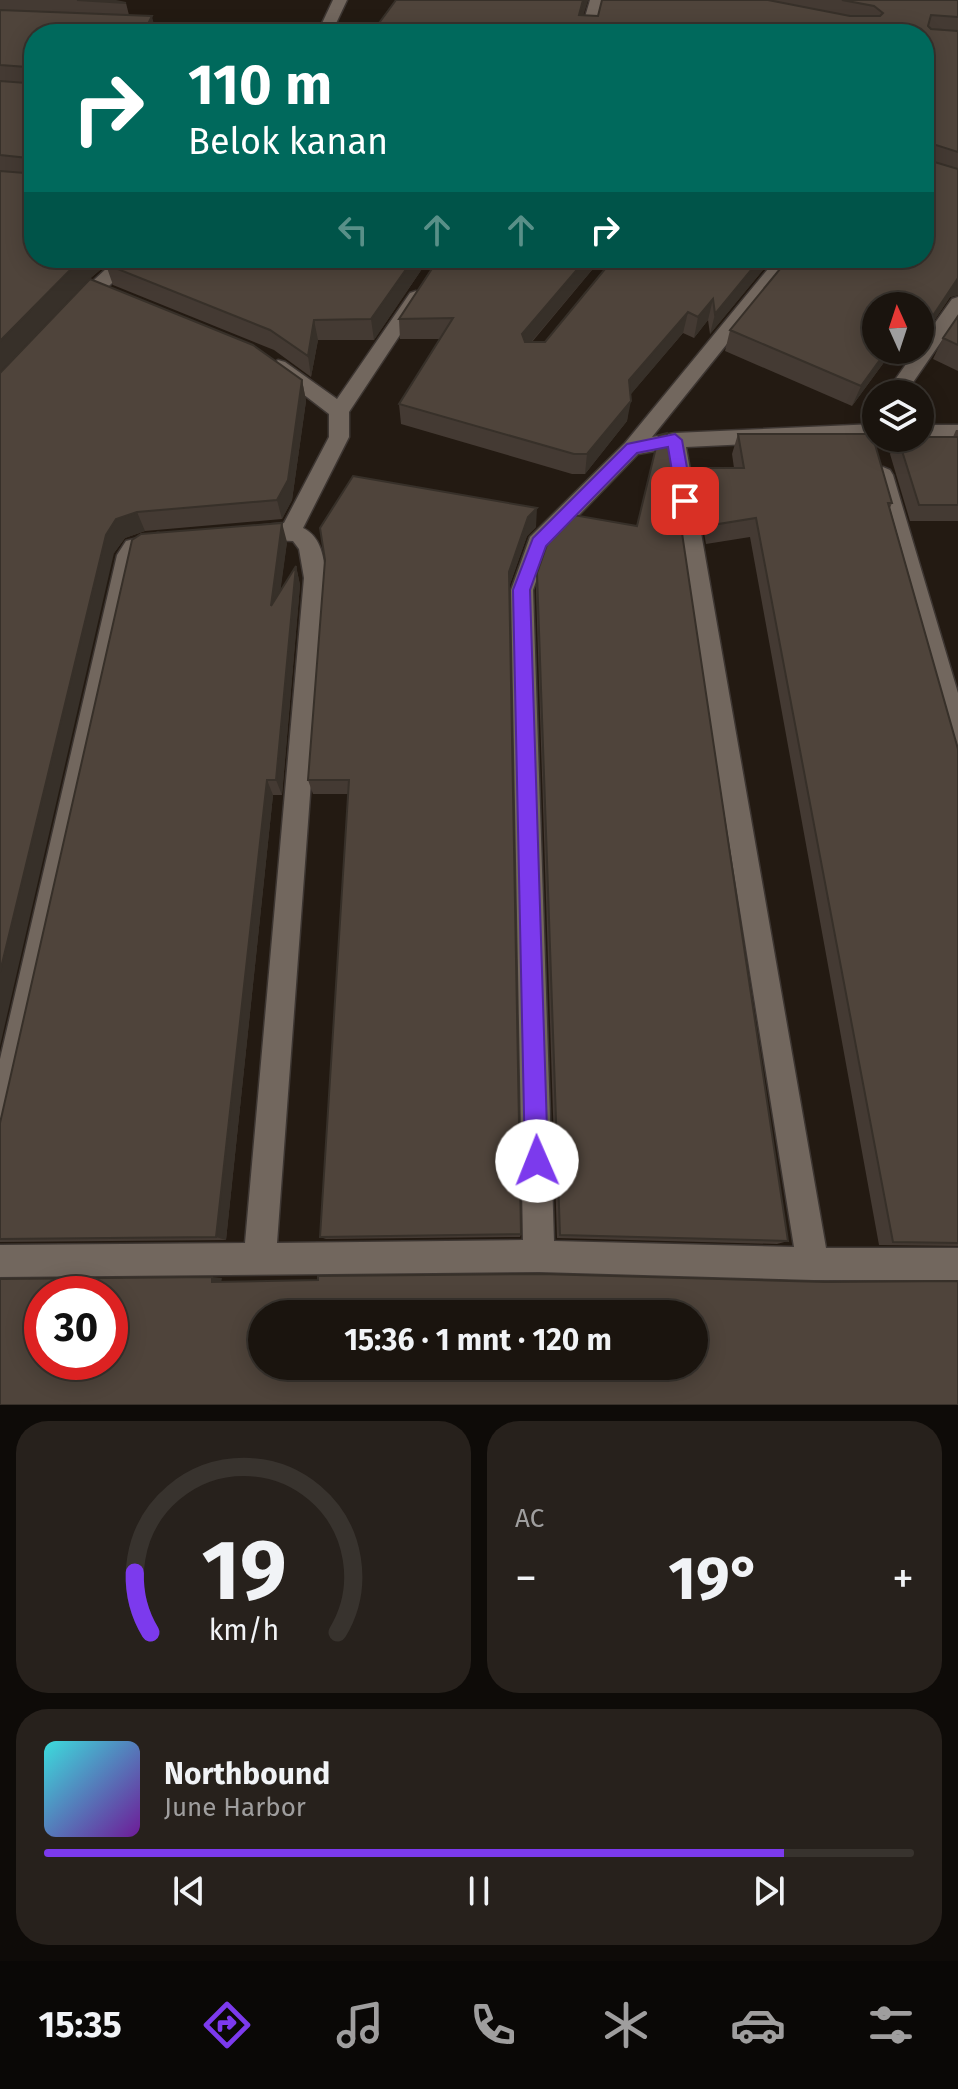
<!DOCTYPE html>
<html lang="id">
<head>
<meta charset="utf-8">
<style>
	:root { --surface:#1a140e; --page:#27211c; --text:#f1f3f6; --muted:#9f9e9e; --line:#38332e; --accent:#7c3aed }
	body { margin:0; font-family:"Fira Sans",sans-serif; background:var(--page); color:var(--text); height:100vh; display:flex; flex-direction:column; font-size:30px; white-space:nowrap }
	* { box-sizing:border-box; margin:0 }
	p { font-size:26px; color:var(--muted) }
	.icon { flex:none; width:44px; height:44px; fill:none; stroke:currentColor; stroke-width:2; stroke-linecap:round; stroke-linejoin:round }
	.map { position:relative; height:1405px; overflow:hidden }
	.sheet { display:flex; flex-direction:column; gap:16px; padding:16px; background:#0e0b08; flex:1 }
	.sheet>* { flex:none }
	.top-card { position:absolute; left:24px; top:24px; width:910px; height:244px; border-radius:32px; box-shadow:0 4px 20px #0003,0 0 0 2px var(--line); background:#00695c; color:#fff; overflow:hidden }
	.needle { width:52px; rotate:357deg }
	.tools { position:absolute; left:862px; top:292px; display:grid; gap:16px }
	.tools a { display:grid; place-items:center; width:72px; height:72px; border-radius:50%; background:var(--surface); box-shadow:0 4px 20px #0003,0 0 0 2px var(--line); font-size:40px }
	.speed { position:absolute; left:24px; top:1276px; display:flex; gap:16px; font-size:40px; font-weight:700; text-align:center }
	.speed>* { display:grid; place-content:center; width:104px; height:104px; border-radius:50%; background:var(--surface); box-shadow:0 4px 20px #0003,0 0 0 2px var(--line); line-height:1 }
	.speed .limit { border:12px solid #d22; background:#fff; color:#111 }
	.pin { position:absolute; display:grid; place-items:center; width:68px; height:68px; color:#fff; margin:-34px; border-radius:16px; box-shadow:0 4px 12px #0006 }
	.me { position:absolute; width:88px; margin:-44px; rotate:359deg; stroke-linejoin:round; filter:drop-shadow(0 0 6px #0008) }
	.turn { display:flex; align-items:center; gap:28px; height:168px; padding:0 32px; font-size:36px }
	.turn .icon { width:104px; height:104px; stroke-width:2.5 }
	.turn b { display:block; font-size:56px; line-height:68px }
	.lanes { display:flex; align-items:center; height:76px; padding:0 32px; background:#0003; justify-content:center; gap:40px; direction:ltr }
	.lanes .off { opacity:.35 }
	.big { font-size:60px; font-weight:700; line-height:1.1 }
	.sheet .tile { flex:1; display:flex; flex-direction:column; justify-content:center; gap:12px; min-width:0; padding:0 28px; border-radius:32px; background:var(--page) }
	.sheet .dial { align-items:center; gap:0 }
	.dial svg { height:208px; overflow:visible; fill:none; stroke:var(--line); stroke-width:7; stroke-linecap:round; text-anchor:middle }
	.dial text { fill:var(--text); stroke:none }
	.song { display:flex; align-items:center; gap:24px }
	.cover { width:96px; height:96px; border-radius:12px; background:linear-gradient(135deg,hsl(180 70% 55%),hsl(280 70% 35%)) }
	.played { height:8px; border-radius:4px; background:linear-gradient(90deg,var(--accent) 85%,var(--line) 85%) }
	.keys { display:flex; justify-content:space-around; direction:ltr }
	.heat { display:flex; justify-content:space-between; align-items:center; font-size:44px; direction:ltr }
	.sheet .tiles { flex:1; display:grid; gap:16px; grid-template-columns:1fr 1fr }
	.tile:last-child { grid-column:span 2 }
	.trip { position:absolute; left:248px; top:1300px; width:460px; height:80px; border-radius:40px; background:var(--surface); box-shadow:0 4px 20px #0003,0 0 0 2px var(--line); font-weight:700; line-height:80px; text-align:center }
	.menu { display:flex; height:128px; justify-content:space-around; align-items:center; background:#0a0806; color:var(--muted) }
	.menu .icon { width:56px; height:56px }
	.menu .selected { color:var(--accent) }
	.menu b { font-size:36px; color:var(--text) }
	.map>svg:first-child { display:block }
	.lines { fill:none; stroke-linecap:round; stroke-linejoin:round }
	.minor-casing { stroke:#3d3632; stroke-width:3 }
	.minor { fill:#72675e; fill-rule:evenodd }
	.wall { fill:#443a33 }
	.shaded-wall { fill:#373029 }
	.building { fill:#4f443b; stroke:#373029; stroke-width:2; fill-rule:evenodd }
	.route { fill:#7c3aed; stroke:#51269a; stroke-width:2 }
</style>
</head>
<body>
<div class="map">
<svg width="958" height="1405" viewBox="0 0 958 1405">
	<rect width="100%" height="100%" fill="#231a12"/>
	<g class="lines">
		<defs>
			<path id="minor" d="M333,0H347L331,34H317Z
				M590,0H604L594,34H580Z
				M126,26L191,30L198,34L121,33L119,30Z
				M118,258H138L85,309H71L69,305L71,301Z
				M777,258H796L652,437L675,433L876,424V438L686,447L826,1248H958V1280H813L539,1272L0,1277V1245L245,1243L304,578L299,549L293,541L246,539L243,533L246,527L284,523L329,437V414L268,367L278,360L285,362L337,399L410,293L416,291L425,297L349,412V437L303,528C322,537 324,559 326,578L277,1243L523,1240L511,590L530,537L625,443ZM666,449L794,1247L554,1241L533,590L548,547L638,454Z
				M958,297V317L905,394H885L916,350H920V344L952,299Z
				M920,425H958V439L916,438H920Z
				M883,467L890,470L893,475L958,693V745L949,742L946,734L873,475L876,470Z
				M158,533L166,535L169,541L166,547L141,554L138,557L15,1123L11,1134L0,1138V1059L117,555L126,541Z"/>
		</defs>
		<use href="#minor" class="minor-casing"/>
		<use href="#minor" class="minor"/>
	</g>
	<path class="wall" d="M0,0H111L126,3L129,15L34,258L428,260L374,340H318L311,377L274,350L113,285L106,265L86,282L0,372Z
		M396,0H588L583,15L598,16L602,0H958V295L950,297L920,342V306L876,350H893L852,406L725,351L730,330L924,258V34H371Z
		M438,258H602L532,342H545L614,258H773L710,334L708,320L694,338L683,333L630,395L627,421L585,474H572L401,424L399,404L440,339H400L399,319Z
		M958,316V371L933,359L943,338Z
		M0,373L302,380L306,401L292,500L282,519L145,531L125,538L114,553Z
		M956,430H958V521H910L890,454L897,438L953,437Z
		M738,434L892,503L890,508L958,749V1246L879,1245L750,537L706,544L696,487L701,468H734L732,454Z
		M536,527L527,536L509,587L521,1234L520,1237L326,1239L320,1237L348,794H313L308,780L325,560Z
		M287,542L280,591L296,566L300,585L282,795H273L226,1240L0,1242V1123Z
		M537,573L788,1241L777,1244L557,1238L536,590Z"/>
	<path class="shaded-wall" d="M583,0H588L578,34L579,15Z
		M152,16L156,34H143Z
		M82,258H114L86,282L0,372V341Z
		M414,258H436L428,260L374,340L371,319Z
		M587,258H602L521,354L522,334Z
		M761,258H773L710,334L715,314Z
		M958,278V295L950,297L920,342V334L922,328Z
		M713,299L708,320L694,338L698,317Z
		M688,312L683,333L626,400L629,380Z
		M314,320L318,340L311,377L308,356Z
		M887,350H893L852,406L861,386Z
		M302,380L306,401L292,500L282,519L277,500Z
		M631,401L627,421L585,474L587,454Z
		M537,508L536,527L527,536L508,590L509,572L528,517Z
		M137,512L145,531L125,538L114,553L0,1046V972L106,535L116,519Z
		M282,523L287,542L276,624L271,606Z
		M296,566L300,585L282,795L276,780Z
		M267,780L273,795L226,1240L216,1237Z
		M212,1277L222,1278L221,1283L212,1282Z"/>
	<path class="building" d="M77,0H111L126,3Z
		M396,0H583L579,15L598,16L602,0H768L850,16H880L883,13L874,6L842,0H958V17L931,15L928,26L931,29L958,31V152L933,144L929,147L931,161L958,169V278L926,326L922,328L920,327V306H876V350H887L861,386L730,330L789,258H924V34H371Z
		M0,10L152,16L143,34H34V258H82L0,341V171L25,173L29,170L28,158L0,155V81L26,83L29,70L27,67L0,65Z
		M112,258H414L371,319L314,320L308,356L270,330L105,264Z
		M439,258H587L522,334L525,342H545L614,258H761L715,314L713,299L698,317L688,312L629,380L631,401L587,454H574L399,404L453,318L399,319Z
		M90,279L253,345L302,380L288,480L277,500L137,512L116,519L106,535L0,972V373Z
		M958,316V345L943,338Z
		M667,433L788,1241L560,1235L537,573L552,530L568,514L637,526L659,435Z
		M738,434H872L892,503H888L958,749V1243L893,1242L756,518L712,525L701,468H744Z
		M920,437H958V505H919L898,438H920Z
		M353,476L537,508L528,517L509,572L521,1234L320,1237L349,780H308L325,560L320,528Z
		M282,523L271,606L296,566L276,780H267L216,1237L0,1239V1123L132,540L141,534Z
		M541,1274L825,1282L958,1281V1405H0V1279L212,1277V1282L318,1280V1276ZM42,1294H110V1362H42ZM262,1314H694V1366H262Z"/>
	<path class="route" d="M675,434L682,440L693,501L690,505H679L677,501L668,447L637,453L546,546L530,590L548,1161L545,1169L537,1173L528,1169L525,1161L513,590L533,538L627,444Z"/>
</svg>
<div class="tools">
<a><svg class="needle" viewBox="-14 -14 28 28"><path d="M0-13l5 13h-10z" fill="#e53935"/><path d="M0 13l5-13h-10z" fill="#9f9e9e"/></svg></a>
<a><svg class="icon" aria-label="layers" viewBox="0 0 24 24"><path d="M12 4l9 5-9 5-9-5zM3 14l9 5 9-5"/></svg></a>
</div>
<div class="speed"><div class="limit">30</div></div>
<div class="pin" style="left:685px;top:501px;background:#d93025"><svg class="icon" aria-label="arrive" viewBox="0 0 24 24"><path d="M6 21V4h12l-3 4 3 4H6"/></svg></div>
<svg class="me" style="left:537px;top:1161px" viewBox="-20 -20 40 40"><circle r="19" fill="#fff"/><path d="M0-13L10 11 0 6-10 11z" fill="#7c3aed"/></svg>
<div class="trip">15:36 · 1 mnt · 120 m</div>
<div class="top-card">
<div class="turn"><svg class="icon" aria-label="right" viewBox="0 0 24 24"><path d="M7 20v-9h11M14 6l5 5-5 5"/></svg><div><b>110 m</b>Belok kanan</div></div>
<div class="lanes"><svg class="icon off" aria-label="left" viewBox="0 0 24 24"><path d="M17 20v-9H6M10 6l-5 5 5 5"/></svg><svg class="icon off" aria-label="ahead" viewBox="0 0 24 24"><path d="M12 20V5M6 11l6-6 6 6"/></svg><svg class="icon off" aria-label="ahead" viewBox="0 0 24 24"><path d="M12 20V5M6 11l6-6 6 6"/></svg><svg class="icon" aria-label="right" viewBox="0 0 24 24"><path d="M7 20v-9h11M14 6l5 5-5 5"/></svg></div>
</div>
</div>
<section class="sheet">
<div class="tiles">
<div class="tile dial"><svg viewBox="0 0 100 80">
<path d="M14 69A42 42 0 1 1 86 69"/>
<path d="M14 69A42 42 0 0 1 8 46" stroke="#7c3aed"/>
<text x="50" y="56" font-size="32" font-weight="700">19</text>
<text x="50" y="72" font-size="11">km/h</text>
</svg></div>
<div class="tile"><p>AC</p>
<div class="heat"><a>−</a><b class="big">19°</b><a>+</a></div>
</div>
<div class="tile">
<div class="song"><i class="cover"></i><div><b>Northbound</b><p>June Harbor</p></div></div>
<div class="played"></div>
<div class="keys"><svg class="icon" aria-label="previous" viewBox="0 0 24 24"><path d="M18 5L8 12l10 7zM5 5v14"/></svg><svg class="icon" aria-label="pause" viewBox="0 0 24 24"><path d="M8 5v14M16 5v14"/></svg><svg class="icon" aria-label="next" viewBox="0 0 24 24"><path d="M6 5l10 7-10 7zM19 5v14"/></svg></div>
</div>
</div>
</section>
<nav class="menu">
<b>15:35</b>
<svg class="icon selected" aria-label="directions" viewBox="0 0 24 24"><path d="M12 3l9 9-9 9-9-9zM9 14v-3h6M13 9l2 2-2 2"/></svg>
<svg class="icon" aria-label="music" viewBox="0 0 24 24"><path d="M9 18V5l10-2v13"/><circle cx="6" cy="18" r="3"/><circle cx="16" cy="16" r="3"/></svg>
<svg class="icon" aria-label="phone" viewBox="0 0 24 24"><path d="M5 4h4l2 5-3 2q2 4 5 5l2-3 5 2v4C11 20 4 13 5 4z"/></svg>
<svg class="icon" aria-label="climate" viewBox="0 0 24 24"><path d="M12 3v18M4 7l16 10M4 17L20 7"/></svg>
<svg class="icon" aria-label="car" viewBox="0 0 24 24"><path d="M5 17H2v-5l4-1 3-4h7l3 4 3 1v5h-3M9 17h6M6 11h13"/><circle cx="7" cy="17" r="2"/><circle cx="17" cy="17" r="2"/></svg>
<svg class="icon" aria-label="filters" viewBox="0 0 24 24"><path d="M4 7h16M4 17h16"/><circle cx="9" cy="7" r="2"/><circle cx="15" cy="17" r="2"/></svg>
</nav>
</body>
</html>
